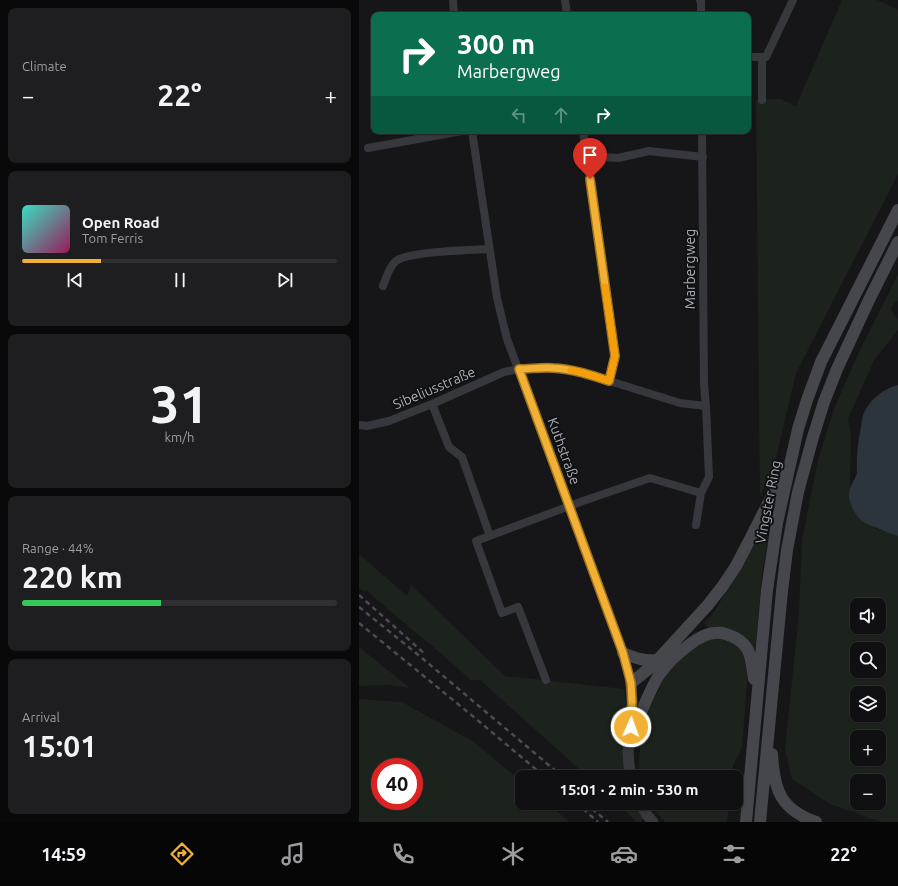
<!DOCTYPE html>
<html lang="en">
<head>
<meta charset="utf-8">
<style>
	:root { --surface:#101012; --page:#1e1e20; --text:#f1f3f6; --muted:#9c9d9f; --line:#303032; --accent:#f2b134 }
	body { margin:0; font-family:Ubuntu,sans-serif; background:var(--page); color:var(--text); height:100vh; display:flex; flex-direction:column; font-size:15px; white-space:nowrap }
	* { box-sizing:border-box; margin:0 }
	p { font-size:13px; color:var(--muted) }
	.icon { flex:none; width:22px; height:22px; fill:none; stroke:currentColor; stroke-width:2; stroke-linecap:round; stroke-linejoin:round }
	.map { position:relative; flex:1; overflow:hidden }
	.details { display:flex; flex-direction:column; gap:8px; padding:8px; background:#09090a; width:359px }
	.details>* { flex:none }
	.guide { position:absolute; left:12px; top:12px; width:380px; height:122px; border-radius:8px; box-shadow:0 1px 3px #0004,0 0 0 1px var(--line); background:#0b6e4f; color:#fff; overflow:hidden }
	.buttons { position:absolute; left:491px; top:598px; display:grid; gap:8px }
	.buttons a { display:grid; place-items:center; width:36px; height:36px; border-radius:8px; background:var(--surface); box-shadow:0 1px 3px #0004,0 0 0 1px var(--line); font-size:20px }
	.speed { position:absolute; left:12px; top:758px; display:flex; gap:8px; font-size:20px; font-weight:700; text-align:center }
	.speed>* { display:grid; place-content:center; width:52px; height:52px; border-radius:50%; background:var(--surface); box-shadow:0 1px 3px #0004,0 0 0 1px var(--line); line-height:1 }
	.speed .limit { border:6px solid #d22; background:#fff; color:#111 }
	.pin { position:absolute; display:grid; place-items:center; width:34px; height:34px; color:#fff; margin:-41px -17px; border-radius:50% 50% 50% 0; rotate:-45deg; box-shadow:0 0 4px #0007 }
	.pin .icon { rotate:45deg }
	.me { position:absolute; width:44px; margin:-22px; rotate:2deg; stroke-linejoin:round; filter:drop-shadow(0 0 3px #0008) }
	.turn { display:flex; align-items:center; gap:14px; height:84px; padding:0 20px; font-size:18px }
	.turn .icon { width:52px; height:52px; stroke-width:2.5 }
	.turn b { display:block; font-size:28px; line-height:34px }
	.lanes { display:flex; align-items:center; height:38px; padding:0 20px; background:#0003; justify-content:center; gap:20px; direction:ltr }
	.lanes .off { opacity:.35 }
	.big { font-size:30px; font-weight:600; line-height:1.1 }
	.details .tile { flex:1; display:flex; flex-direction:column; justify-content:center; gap:6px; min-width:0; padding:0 14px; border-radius:8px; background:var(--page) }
	.details .dial { align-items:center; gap:0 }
	.dial b { font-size:52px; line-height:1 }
	.song { display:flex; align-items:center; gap:12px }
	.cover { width:48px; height:48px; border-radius:6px; background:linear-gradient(135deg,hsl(170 70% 55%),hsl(330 70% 35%)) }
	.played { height:4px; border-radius:2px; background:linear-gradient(90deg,var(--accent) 25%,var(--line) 25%) }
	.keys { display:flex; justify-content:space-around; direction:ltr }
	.heat { display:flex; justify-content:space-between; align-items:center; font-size:22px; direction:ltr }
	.charge { height:6px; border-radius:3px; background:linear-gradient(90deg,#34c759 44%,var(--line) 0) }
	.trip { position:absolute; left:156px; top:770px; width:228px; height:40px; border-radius:8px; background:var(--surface); box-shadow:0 1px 3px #0004,0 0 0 1px var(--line); font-weight:600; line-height:40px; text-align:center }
	.dock { display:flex; height:64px; justify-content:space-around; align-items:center; background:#060607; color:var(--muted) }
	.dock .icon { width:28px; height:28px }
	.dock .current { color:var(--accent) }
	.dock b { font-size:18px; color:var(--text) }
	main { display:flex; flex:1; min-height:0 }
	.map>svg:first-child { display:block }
	.green { fill:#1c231d; fill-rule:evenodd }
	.water { fill:#2c353c }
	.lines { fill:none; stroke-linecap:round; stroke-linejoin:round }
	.minor { stroke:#37383d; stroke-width:8 }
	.tertiary { stroke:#37383d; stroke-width:11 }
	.secondary { stroke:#45474d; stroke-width:12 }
	.rail { stroke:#4a4c52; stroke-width:2.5; stroke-dasharray:5 4; stroke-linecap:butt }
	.route-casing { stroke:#9d7322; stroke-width:10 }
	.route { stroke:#f2b134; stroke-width:7 }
	.slow { stroke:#f59e0b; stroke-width:7 }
	.labels { text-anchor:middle; stroke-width:4; stroke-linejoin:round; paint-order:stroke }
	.street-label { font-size:14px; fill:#a8adb8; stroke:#111113 }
</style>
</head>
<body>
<main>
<section class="details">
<div class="tile"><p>Climate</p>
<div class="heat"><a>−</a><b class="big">22°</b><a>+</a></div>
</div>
<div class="tile">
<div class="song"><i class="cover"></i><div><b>Open Road</b><p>Tom Ferris</p></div></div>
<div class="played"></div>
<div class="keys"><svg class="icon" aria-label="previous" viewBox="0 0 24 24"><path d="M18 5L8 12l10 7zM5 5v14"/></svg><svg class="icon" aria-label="pause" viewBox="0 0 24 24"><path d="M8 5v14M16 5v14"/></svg><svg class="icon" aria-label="next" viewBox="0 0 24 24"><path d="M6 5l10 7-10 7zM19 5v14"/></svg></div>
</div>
<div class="tile dial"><b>31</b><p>km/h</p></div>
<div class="tile"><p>Range · 44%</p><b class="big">220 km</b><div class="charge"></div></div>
<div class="tile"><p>Arrival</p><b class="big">15:01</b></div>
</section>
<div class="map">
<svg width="539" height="822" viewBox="0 0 539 822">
	<rect width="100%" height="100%" fill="#161618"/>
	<path class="green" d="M483,0H518L539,10V174L437,373L415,466L401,497L397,100L421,99L437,106Z
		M539,275V301L536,302L532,309L539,320V330L515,360L489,419L492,436L491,488L490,493L500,518C510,527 526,532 539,536V822H522L471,804L433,779L426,749L440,613L443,540L459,460L475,409L486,384L501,350ZM498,605H520V627H498ZM498,649H520V671H498ZM498,693H520V715H498ZM498,737H520V759H498ZM498,781H520V803H498Z
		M414,505L403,575L396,649H393L349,628L345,622L354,614L394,545Z
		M0,554L48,596L52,585L147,677H156L265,689L268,709L267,777H229L121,680H112L71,644L59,635L7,590L5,592L0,588Z
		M353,637L374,640L386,656L389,671L383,747L374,766L373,777H331L319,769L311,770L306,777H282L280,769L281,747L283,729L290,710L306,677L328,652Z
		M0,648V647L51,688L31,685L0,686Z
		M0,699L43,702L115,742L163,782V803H188L210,822H0ZM21,767H55V801H21Z
		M257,803H276L284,819L282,822H278Z
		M293,803H370L368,822H306L296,810Z"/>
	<path class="water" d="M539,385V536C532,534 525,531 518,528C505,523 501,522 494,509C492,505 489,499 490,494C490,486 496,481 498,473C497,457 499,442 502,427C503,421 503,416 506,411C512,399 525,388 539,385Z"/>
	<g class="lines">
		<path class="minor" d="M94,0L95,15
			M206,0L208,15
			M341,0H342V15
			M389,57H407L434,0
			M403,57V100
			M113,131L138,298L148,339L255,628L264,653L272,683
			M224,131L256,356L250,381
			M9,148L103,131
			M228,156L259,158L290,151L344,157
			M24,286C27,278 30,267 37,261C50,251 112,250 130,249
			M73,404L90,447L103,457L131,536
			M0,425L8,426L30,421L73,404L145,372L159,369L194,368L209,370L225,373L321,403L347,406L345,385L343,131
			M227,500L291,478L342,493
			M337,525L342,493L350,477L347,406
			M187,680L159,607L143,613L117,541L224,501"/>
		<path class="tertiary" d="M272,777L270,765L269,752L271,740L273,702L272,683
			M281,803L288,815L294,822"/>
		<path class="secondary" d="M264,653C277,658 283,661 298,660
			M272,683L293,666L348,606L363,587L377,566L389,543L424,474
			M271,740C280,718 288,695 300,675C308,664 319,653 330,645C341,636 353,630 367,634C392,642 392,656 395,679
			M413,754C415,790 421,809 457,822
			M387,822L408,590L418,523L439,429L448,400L462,362L539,210
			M401,822L423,591L428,550L439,492L454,437L465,402L478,369L510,300L539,242"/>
		<path class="rail" d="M0,595L67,655
			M0,607L57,653L204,777
			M0,623L116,718L186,777
			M217,803L239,822
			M226,803L249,822"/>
	</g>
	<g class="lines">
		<defs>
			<path id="route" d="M231,179L256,356L250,381C232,375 214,369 194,368C183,367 171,369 160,369L264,653L272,683L273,702L272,727"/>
		</defs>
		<use href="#route" class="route-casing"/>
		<use href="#route" class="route"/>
		<path class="slow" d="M212,370L225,373L250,381L256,356L246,287"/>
	</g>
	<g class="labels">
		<g class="street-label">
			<text transform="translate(331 269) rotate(-90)" y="5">Marbergweg</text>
			<text transform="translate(75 388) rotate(-23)" y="5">Sibeliusstraße</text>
			<text transform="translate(205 451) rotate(70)" y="5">Kuthstraße</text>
			<text transform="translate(409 502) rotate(-79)" y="5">Vingster Ring</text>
		</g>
	</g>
</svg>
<div class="buttons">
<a><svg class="icon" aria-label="sound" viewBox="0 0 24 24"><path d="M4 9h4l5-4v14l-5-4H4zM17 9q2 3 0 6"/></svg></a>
<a><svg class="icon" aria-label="search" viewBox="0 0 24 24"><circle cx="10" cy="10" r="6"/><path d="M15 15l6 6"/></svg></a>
<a><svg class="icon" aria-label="layers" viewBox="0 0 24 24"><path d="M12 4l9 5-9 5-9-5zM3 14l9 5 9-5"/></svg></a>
<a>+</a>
<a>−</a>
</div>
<div class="speed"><div class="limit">40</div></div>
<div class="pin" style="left:231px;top:179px;background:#d93025"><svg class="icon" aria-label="arrive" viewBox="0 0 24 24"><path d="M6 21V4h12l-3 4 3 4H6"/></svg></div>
<svg class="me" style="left:272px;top:727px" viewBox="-20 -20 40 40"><circle r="17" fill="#f2b134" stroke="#fff" stroke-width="3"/><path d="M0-11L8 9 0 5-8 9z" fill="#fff"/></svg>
<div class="trip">15:01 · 2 min · 530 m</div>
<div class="guide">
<div class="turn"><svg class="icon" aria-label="right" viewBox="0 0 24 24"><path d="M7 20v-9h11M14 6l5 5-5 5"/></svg><div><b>300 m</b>Marbergweg</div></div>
<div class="lanes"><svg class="icon off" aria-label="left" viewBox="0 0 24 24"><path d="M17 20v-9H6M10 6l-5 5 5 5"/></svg><svg class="icon off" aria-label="ahead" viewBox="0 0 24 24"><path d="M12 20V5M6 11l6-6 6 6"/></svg><svg class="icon" aria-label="right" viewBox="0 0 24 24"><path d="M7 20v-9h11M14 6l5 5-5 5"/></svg></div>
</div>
</div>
</main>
<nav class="dock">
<b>14:59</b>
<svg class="icon current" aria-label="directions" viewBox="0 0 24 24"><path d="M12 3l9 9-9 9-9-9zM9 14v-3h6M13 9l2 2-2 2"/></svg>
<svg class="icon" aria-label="music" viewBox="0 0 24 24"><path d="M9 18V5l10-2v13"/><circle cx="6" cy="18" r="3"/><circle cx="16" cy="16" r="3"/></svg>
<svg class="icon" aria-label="phone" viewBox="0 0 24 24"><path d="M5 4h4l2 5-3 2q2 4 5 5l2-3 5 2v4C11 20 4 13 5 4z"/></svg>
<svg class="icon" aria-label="climate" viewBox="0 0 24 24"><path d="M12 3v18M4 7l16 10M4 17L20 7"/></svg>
<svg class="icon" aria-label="car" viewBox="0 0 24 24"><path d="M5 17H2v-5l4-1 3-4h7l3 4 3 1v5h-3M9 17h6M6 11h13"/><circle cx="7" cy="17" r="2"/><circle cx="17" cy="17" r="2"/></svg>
<svg class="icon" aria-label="filters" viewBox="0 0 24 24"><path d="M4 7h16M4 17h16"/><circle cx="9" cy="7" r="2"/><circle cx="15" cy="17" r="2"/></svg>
<b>22°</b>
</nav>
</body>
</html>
